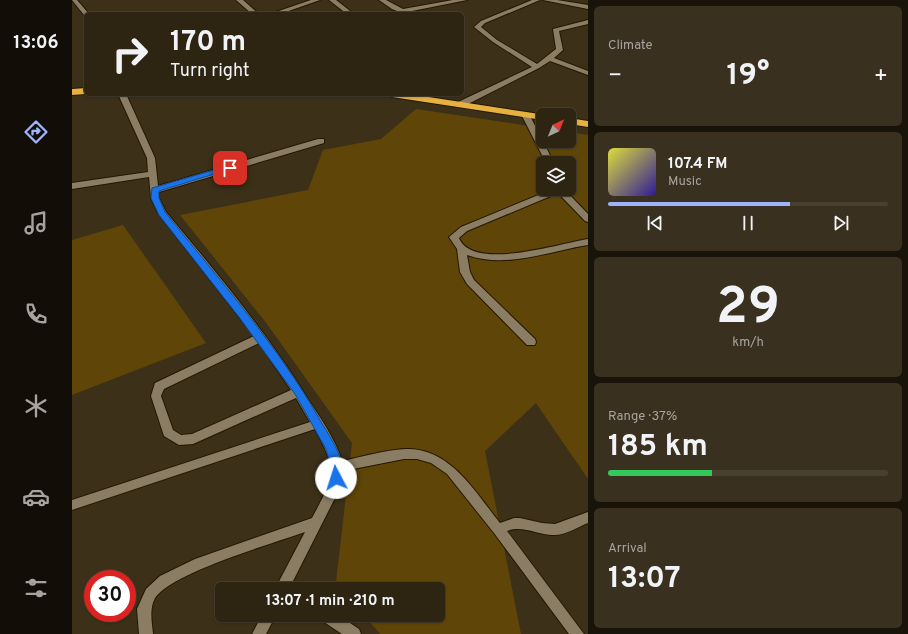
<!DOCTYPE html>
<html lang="en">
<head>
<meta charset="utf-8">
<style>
	:root { --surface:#2d2412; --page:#393020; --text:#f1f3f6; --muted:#a7a49f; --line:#484132; --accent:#9db4fd }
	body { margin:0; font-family:Overpass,sans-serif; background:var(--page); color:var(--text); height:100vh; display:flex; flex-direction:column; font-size:15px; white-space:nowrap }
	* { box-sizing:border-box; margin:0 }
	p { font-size:13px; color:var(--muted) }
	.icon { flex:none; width:22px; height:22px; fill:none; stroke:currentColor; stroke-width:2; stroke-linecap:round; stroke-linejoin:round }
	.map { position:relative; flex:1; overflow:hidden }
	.sheet { display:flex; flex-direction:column; gap:6px; padding:6px; background:#19140a; width:320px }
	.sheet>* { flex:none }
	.top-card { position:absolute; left:12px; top:12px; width:380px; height:84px; border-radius:6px; box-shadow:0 1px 3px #0004,0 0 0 1px var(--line); background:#2d2412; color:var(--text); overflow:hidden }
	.needle { width:26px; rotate:43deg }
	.controls { position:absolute; left:464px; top:108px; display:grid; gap:8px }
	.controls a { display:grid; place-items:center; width:40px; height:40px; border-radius:6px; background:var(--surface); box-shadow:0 1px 3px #0004,0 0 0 1px var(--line); font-size:20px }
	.speed { position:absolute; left:12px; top:570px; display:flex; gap:8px; font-size:20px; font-weight:700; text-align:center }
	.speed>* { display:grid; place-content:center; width:52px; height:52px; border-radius:50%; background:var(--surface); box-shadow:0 1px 3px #0004,0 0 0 1px var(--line); line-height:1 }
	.speed .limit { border:6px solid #d22; background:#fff; color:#111 }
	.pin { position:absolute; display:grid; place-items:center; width:34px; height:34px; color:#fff; margin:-17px; border-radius:8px; box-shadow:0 2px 6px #0006 }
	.me { position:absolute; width:44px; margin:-22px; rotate:355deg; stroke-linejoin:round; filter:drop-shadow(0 0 3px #0008) }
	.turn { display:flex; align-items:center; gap:14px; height:84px; padding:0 20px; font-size:18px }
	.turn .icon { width:52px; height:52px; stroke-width:2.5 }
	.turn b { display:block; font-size:28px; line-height:34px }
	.big { font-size:30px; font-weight:700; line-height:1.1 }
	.sheet .widget { flex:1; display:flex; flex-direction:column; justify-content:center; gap:6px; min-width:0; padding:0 14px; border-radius:6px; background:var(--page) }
	.sheet .dial { align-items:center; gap:0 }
	.dial b { font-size:52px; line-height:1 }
	.song { display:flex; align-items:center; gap:12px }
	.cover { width:48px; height:48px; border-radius:6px; background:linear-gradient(135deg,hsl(60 70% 55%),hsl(250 70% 35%)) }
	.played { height:4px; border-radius:2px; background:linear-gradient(90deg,var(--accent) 65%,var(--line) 65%) }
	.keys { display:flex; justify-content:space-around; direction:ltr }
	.heat { display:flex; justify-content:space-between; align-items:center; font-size:22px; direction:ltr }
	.charge { height:6px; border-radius:3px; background:linear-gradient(90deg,#34c759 37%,var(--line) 0) }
	.trip { position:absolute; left:143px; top:582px; width:230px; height:40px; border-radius:6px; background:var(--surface); box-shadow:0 1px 3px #0004,0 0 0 1px var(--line); font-weight:700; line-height:40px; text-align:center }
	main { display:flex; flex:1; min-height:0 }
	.tabs { display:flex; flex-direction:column; width:72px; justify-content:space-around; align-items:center; background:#120e07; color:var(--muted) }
	.tabs .icon { width:28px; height:28px }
	.tabs .current { color:var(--accent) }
	.tabs b { font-size:18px; color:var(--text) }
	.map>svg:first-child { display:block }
	.green { fill:#5f4507; fill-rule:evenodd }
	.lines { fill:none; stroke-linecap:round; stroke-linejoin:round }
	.minor-casing { stroke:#231802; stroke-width:2 }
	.highway-casing { stroke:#231802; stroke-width:2 }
	.minor { fill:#8b7d63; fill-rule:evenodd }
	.highway { fill:#e6b13f; fill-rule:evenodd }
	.route { fill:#1a73e8; stroke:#114b97 }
</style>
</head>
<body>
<main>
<nav class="tabs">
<b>13:06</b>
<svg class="icon current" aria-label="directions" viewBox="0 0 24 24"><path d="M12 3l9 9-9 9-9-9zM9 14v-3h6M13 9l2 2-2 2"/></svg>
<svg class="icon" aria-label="music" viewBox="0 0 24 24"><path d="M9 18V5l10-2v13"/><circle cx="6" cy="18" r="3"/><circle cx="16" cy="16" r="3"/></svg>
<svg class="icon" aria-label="phone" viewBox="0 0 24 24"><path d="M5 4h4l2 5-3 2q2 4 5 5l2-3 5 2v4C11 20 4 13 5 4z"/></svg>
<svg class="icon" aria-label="climate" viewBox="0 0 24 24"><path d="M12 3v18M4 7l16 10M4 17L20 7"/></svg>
<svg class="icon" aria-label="car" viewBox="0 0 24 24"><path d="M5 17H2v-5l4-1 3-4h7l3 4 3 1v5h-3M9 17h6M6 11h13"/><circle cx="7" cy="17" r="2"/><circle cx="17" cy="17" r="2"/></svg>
<svg class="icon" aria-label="filters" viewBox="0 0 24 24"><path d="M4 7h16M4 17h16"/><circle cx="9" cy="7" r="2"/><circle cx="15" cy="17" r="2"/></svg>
</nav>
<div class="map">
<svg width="516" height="634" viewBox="0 0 516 634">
	<rect width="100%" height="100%" fill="#3c3018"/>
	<path class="green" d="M344,109L471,128V141H497V132L516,135V479L464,403L413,451L449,634H308L292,615H366V589H270L264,582L280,443L195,324L108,215L236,190L251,150L309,139ZM471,163H497V189H471Z
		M51,225L134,343L0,395V240Z"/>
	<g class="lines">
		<defs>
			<path id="minor" d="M0,0H5L17,14L12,15Z
				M164,0H171L187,14H180Z
				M239,0H248L208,14H198Z
				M257,0H264L282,14H275Z
				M307,0H314L331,9L381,0H395L330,13L320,9Z
				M460,0H468L413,23L409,27L425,40L465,64L484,49L481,29L516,20V24L487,31L491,50L482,58L516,71V75L478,61L467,68L392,106H386V102L460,67L421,42L402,27L409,21Z
				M471,0H485L516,5V9Z
				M46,94H54L83,158L86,186L246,139H252V143L87,192V198L94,212C144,272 195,333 236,399C249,419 263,439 270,461C290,457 312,450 333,449C378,447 403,492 428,523L442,518H448L470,523L483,524L516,512V523C506,527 492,536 481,535C465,535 451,525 435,531L512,634H497L422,533L375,474L359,463L345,459H332L271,471L265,494L217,589H203L233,532C202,543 99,573 83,598C77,609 80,622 81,634H67L65,609L74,589L88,576L123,559L240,518C262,477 266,471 243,429L0,510V500L238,422L224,398L121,444L107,445L92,436L79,396L83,383L182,336L86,213L79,198L77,177L0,189V183L76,172L75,158ZM187,343L219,390L120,434L109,435L101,430L89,396L92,389Z
				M450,112H453L457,114L482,163H474L449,114Z
				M481,189H492L516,214V222L513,221L486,193L395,231L387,238C401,272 489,243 516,239V245C477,251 435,269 395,255L398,272L402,280L463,339L464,342L463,345H455L395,284L388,272L385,249L377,237L389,227Z
				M190,615H204L194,634H180Z
				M247,615H266L287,629L289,634H270L249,620Z"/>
			<path id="highway" d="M14,88V94L0,95V89Z
				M316,94H337L474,115H471V120L320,97Z
				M497,118L516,121V127L497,124Z"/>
		</defs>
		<use href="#minor" class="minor-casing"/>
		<use href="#highway" class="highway-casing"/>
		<use href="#minor" class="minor"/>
		<use href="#highway" class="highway"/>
	</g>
	<path class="route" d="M156,166L162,168L87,191V198L93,212C147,279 205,345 248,420C256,434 268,450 270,467C271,471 270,477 268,481H260L258,478L259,467L254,449L223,394L167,317L87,215L79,198L80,188Z"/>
</svg>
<div class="controls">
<a><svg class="needle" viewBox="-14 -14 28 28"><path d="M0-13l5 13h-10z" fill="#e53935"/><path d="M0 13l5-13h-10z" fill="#a7a49f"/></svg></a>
<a><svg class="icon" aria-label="layers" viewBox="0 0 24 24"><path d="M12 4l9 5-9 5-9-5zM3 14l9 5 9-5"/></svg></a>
</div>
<div class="speed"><div class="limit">30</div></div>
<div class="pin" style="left:158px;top:168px;background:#d93025"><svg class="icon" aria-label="arrive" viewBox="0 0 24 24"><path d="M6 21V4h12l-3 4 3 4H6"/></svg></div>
<svg class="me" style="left:264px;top:478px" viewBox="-20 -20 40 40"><circle r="19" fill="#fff"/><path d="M0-13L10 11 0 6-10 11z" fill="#1a73e8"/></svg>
<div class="trip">13:07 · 1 min · 210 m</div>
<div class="top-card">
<div class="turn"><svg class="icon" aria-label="right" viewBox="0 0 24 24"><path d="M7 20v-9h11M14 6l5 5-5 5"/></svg><div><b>170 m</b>Turn right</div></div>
</div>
</div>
<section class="sheet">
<div class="widget"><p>Climate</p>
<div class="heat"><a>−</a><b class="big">19°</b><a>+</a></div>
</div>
<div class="widget">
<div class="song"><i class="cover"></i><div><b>107.4 FM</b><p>Music</p></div></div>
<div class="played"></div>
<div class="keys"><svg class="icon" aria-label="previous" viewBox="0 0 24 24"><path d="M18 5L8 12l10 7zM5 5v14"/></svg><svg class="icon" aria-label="pause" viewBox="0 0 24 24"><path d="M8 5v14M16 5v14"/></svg><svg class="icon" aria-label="next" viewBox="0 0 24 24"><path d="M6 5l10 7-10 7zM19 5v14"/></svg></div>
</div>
<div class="widget dial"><b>29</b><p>km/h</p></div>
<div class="widget"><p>Range · 37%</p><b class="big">185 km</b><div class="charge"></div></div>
<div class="widget"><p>Arrival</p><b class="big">13:07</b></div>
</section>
</main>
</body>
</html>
